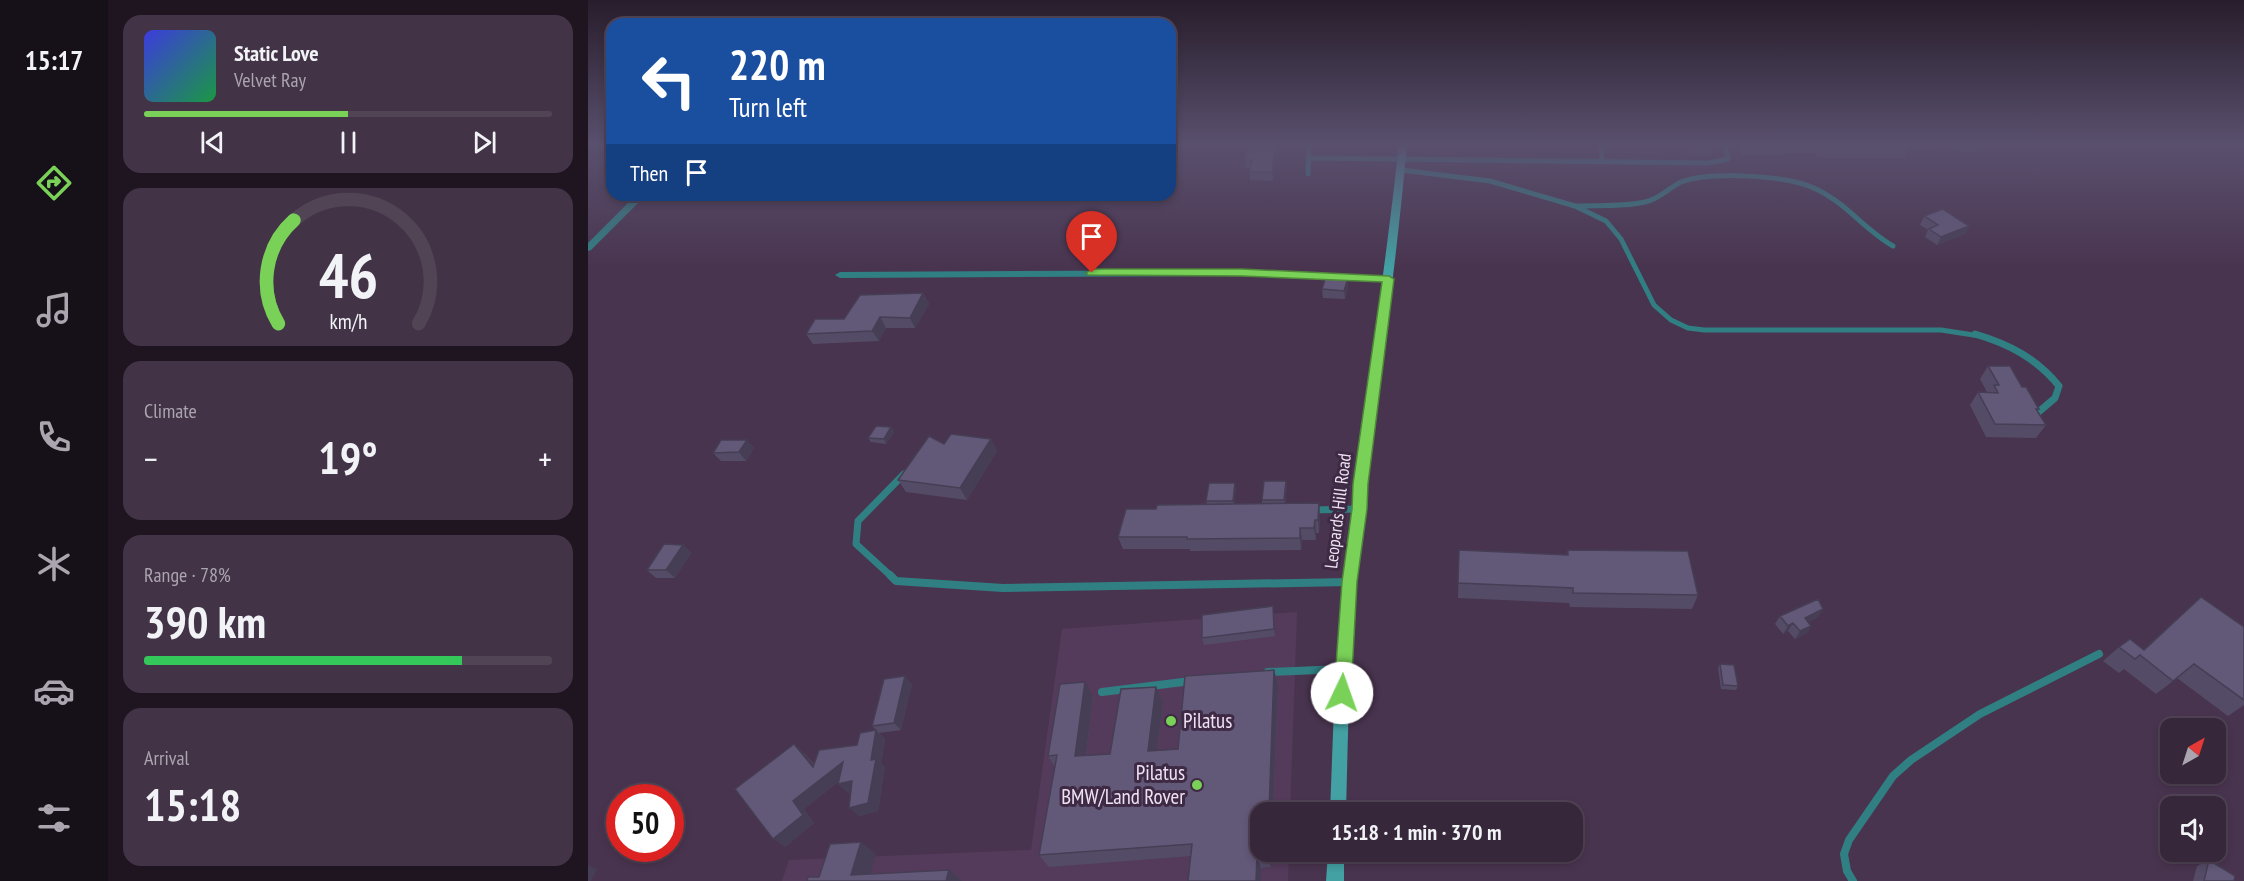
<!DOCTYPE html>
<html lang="en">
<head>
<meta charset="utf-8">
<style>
	:root { --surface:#37273b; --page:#423346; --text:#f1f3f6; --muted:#aaa5af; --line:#514455; --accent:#79d158 }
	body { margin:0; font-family:"PT Sans Narrow",sans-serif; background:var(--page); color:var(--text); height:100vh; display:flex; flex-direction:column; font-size:22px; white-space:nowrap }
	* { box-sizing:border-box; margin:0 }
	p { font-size:20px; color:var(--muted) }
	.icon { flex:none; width:33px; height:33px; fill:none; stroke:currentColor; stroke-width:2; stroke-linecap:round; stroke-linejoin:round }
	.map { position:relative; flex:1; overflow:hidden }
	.side { display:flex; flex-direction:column; gap:15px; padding:15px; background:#1e1520; width:480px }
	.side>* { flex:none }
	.guide { position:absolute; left:18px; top:18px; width:570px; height:183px; border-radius:18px; box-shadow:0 3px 9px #0003,0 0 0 2px var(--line); background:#1a4fa0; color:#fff; overflow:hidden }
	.needle { width:39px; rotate:39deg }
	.controls { position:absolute; left:1572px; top:718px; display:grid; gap:12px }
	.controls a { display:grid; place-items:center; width:66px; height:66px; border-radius:12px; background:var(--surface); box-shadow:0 3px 9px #0003,0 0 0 2px var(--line); font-size:30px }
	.speed { position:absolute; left:18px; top:784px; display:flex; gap:12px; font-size:30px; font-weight:700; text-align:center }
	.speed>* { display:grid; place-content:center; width:78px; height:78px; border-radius:50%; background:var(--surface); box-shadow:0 3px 9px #0003,0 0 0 2px var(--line); line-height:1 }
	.speed .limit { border:9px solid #d22; background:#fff; color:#111 }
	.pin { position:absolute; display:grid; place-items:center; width:51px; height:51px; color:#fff; margin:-62px -26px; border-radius:50% 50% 50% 0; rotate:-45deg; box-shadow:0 0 6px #0007 }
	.pin .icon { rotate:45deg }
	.me { position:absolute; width:66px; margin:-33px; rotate:3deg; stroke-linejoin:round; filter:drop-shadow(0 0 4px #0008) }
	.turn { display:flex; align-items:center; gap:21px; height:126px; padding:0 24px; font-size:27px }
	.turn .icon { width:78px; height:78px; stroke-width:2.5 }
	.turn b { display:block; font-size:42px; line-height:51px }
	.then { display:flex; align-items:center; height:57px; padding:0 24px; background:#0003; gap:12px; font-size:22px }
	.big { font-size:45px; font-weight:600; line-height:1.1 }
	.side .tile { flex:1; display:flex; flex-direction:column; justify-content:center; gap:9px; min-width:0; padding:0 21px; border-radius:18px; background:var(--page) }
	.side .dial { align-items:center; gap:0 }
	.dial svg { height:156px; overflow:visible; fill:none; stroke:var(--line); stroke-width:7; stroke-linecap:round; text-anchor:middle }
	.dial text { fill:var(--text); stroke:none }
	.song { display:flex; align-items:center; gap:18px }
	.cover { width:72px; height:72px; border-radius:9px; background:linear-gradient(135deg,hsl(240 70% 55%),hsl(140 70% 35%)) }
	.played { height:6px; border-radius:3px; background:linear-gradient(90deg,var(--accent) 50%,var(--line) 50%) }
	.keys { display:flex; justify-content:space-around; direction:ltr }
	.heat { display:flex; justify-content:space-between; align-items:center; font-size:33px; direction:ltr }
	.charge { height:9px; border-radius:4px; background:linear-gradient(90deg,#34c759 78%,var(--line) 0) }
	.trip { position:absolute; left:662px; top:802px; width:333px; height:60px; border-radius:18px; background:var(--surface); box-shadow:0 3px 9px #0003,0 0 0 2px var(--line); font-weight:600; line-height:60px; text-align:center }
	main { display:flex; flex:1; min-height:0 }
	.tabs { display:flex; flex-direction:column; width:108px; justify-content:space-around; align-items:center; background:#161018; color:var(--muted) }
	.tabs .icon { width:42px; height:42px }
	.tabs .active { color:var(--accent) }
	.tabs b { font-size:27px; color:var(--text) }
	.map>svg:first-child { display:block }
	.built { fill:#543b5c }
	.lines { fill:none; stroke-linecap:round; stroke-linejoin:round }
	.service-far2 { stroke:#308083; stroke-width:5 }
	.service-far1 { stroke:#308083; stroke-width:7 }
	.service { stroke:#308083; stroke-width:8 }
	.minor { fill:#308083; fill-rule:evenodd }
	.secondary { fill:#43a0a3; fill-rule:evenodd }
	.wall { fill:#544c67 }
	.shaded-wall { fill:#453e54 }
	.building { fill:#625878; stroke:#453e54; stroke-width:1.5 }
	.route { fill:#79d158; stroke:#4f8839; stroke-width:1.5 }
	.poi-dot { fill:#79d158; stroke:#3e2a44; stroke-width:2 }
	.labels { text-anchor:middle; stroke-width:6; stroke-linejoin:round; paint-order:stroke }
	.street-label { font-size:18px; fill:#eee1f2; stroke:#3e2a44 }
	.near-poi-label { font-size:21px; fill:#eee1f2; stroke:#3e2a44; text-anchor:start }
</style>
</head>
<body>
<main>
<nav class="tabs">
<b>15:17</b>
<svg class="icon active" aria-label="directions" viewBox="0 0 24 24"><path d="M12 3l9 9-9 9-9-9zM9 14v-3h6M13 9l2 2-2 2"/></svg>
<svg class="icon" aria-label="music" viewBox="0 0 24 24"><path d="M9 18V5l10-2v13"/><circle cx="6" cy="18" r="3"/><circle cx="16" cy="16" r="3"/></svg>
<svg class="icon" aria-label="phone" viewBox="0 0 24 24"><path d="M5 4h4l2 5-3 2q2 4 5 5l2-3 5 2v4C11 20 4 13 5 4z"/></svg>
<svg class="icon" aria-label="climate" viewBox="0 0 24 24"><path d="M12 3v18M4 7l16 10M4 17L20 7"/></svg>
<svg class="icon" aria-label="car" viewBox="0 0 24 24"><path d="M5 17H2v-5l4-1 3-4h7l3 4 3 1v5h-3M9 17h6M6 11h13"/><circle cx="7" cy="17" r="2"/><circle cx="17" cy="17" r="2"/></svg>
<svg class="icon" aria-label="filters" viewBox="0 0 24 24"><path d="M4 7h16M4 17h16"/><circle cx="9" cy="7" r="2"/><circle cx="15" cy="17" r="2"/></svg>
</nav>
<section class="side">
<div class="tile">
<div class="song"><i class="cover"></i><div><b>Static Love</b><p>Velvet Ray</p></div></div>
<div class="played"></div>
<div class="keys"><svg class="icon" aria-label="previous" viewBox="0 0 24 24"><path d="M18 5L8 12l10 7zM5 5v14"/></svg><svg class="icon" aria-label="pause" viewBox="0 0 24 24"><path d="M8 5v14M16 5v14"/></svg><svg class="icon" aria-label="next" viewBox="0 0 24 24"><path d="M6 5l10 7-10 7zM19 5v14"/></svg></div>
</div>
<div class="tile dial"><svg viewBox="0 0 100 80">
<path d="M14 69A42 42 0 1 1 86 69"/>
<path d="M14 69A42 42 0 0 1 22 16" stroke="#79d158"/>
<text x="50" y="56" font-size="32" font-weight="700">46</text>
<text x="50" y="72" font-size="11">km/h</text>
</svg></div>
<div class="tile"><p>Climate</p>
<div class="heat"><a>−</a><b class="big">19°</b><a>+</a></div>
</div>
<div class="tile"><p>Range · 78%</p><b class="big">390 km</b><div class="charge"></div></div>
<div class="tile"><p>Arrival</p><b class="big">15:18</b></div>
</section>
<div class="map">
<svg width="1656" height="881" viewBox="0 0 1656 881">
	<rect width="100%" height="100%" fill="#49344f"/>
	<path class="built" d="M984,144H1119L1124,157L986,152Z
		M709,612L702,813H672V852H701L700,881H194L201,860L443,850L474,629Z"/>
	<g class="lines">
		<path class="service-far2" d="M1013,144L1014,160
			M721,158L1120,163L1140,159L1137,144
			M813,170L902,181L987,206L1018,221L1033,239L1066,305L1083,320L1100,328L1116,330H1353L1392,336
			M720,174L721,144
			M989,206C1012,205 1035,207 1057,202C1072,199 1080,188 1093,182C1123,171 1200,175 1228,189C1258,203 1277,230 1305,246"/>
		<path class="service-far1" d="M1387,334C1421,344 1448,358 1471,386L1467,398L1447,415
			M723,510L772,509
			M304,577L268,544L270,521L316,474"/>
		<path class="service" d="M302,575L308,581L415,588L762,582
			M680,672L755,669
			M514,692L603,681
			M1265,881L1259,871L1256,854L1261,840L1305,776L1323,760L1392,714L1511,654"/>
		<path class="minor" d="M48,195H58L3,250L0,251V243Z
			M654,270L800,276L805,279L800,282L654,276L252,278L247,275L252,272Z"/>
		<path class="secondary" d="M811,144H819C806,291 783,436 769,582C761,659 760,736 758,813H742C745,736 747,659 755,582C771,436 795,291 811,144Z
			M740,852H756V881H738Z"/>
	</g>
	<path class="wall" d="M691,144L685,181L662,180L661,172L662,168H657L656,160Z
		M1101,144H1122L1124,148L1122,156L1106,155Z
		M1147,144H1391L1387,152L1369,151L1367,148L1320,150L1317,158H1230L1227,153L1152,155Z
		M1336,216L1381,226L1377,234L1349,245L1337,237L1340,230L1332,225Z
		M760,287L757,299L735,298L734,289Z
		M335,293L341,304L327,328H298L291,341L225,344L218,334L256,319Z
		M1400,366L1434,387L1451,409L1450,411L1458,425L1448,438L1398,437L1382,405L1390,392H1399L1392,379Z
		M303,427L306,432L298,444L283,442L280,438Z
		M403,439L409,451L379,500L318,492L310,480L356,444Z
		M159,440L166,448L158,461H133L125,453Z
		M698,481L699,485L697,503L732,515L731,533H728V540H714L713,550L602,551V549H535L530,537L568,509L619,504L618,501L648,487L646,504H674V500Z
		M95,545L103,553L87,578H68L59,570Z
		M871,550L979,555L980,550L1110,595L1104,609L982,607L981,603L870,598Z
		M1613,597L1656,627V705L1640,716L1589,678L1568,694L1536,669L1531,673L1515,661L1531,647L1556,649L1596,612Z
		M685,606L686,614L687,636L616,645L614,638Z
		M1235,609L1230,617L1220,622L1223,626L1219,633L1207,639L1200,631L1195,634L1187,624L1192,616Z
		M1132,664L1150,686L1148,690L1133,689L1130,668Z
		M686,670L690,685L683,867L673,868V881H600L603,856L461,867L451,855L467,767L460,756L505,696L498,755L522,754L568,687L575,702L569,751L590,749Z
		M324,684L313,730L291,733L297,739L293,764L297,767L290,811L271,816L263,792L260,793L250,784L251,781L216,809L226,823L197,847L216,753L226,764L269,745L288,730L284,726Z
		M1621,860L1646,881H1605L1609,866Z"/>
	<path class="shaded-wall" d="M582,144H591L592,154L582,157Z
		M688,144H691L685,181L684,172Z
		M1381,226L1377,234L1349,245L1353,237Z
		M760,278V287L757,299L756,291Z
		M335,293L341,304L327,328L322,318Z
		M292,317L298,328L291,341L284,331Z
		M303,427L306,432L298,444L296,439Z
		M403,439L409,451L379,500L372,488Z
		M159,440L166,448L158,461L151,452Z
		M698,481L699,485L697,504L696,500Z
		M647,483L648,487L646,505L645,501Z
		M731,503L732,515L731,533L730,520Z
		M727,520L728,533V540L726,528Z
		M712,528L714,540L713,550L712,538Z
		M95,545L103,553L87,578L78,570Z
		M685,606L686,614L687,636L686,629Z
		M1235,609L1230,617L1212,626L1217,618Z
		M1205,623L1200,631L1195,634L1200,626Z
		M1223,626L1219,633L1207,639L1212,631Z
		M686,670L690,685L685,813H681Z
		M317,676L324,684L313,730L306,723Z
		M497,682L505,696L496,770L487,756Z
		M568,687L575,702L567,765L560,751Z
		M288,730L297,739L293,764L297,767L290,811L271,816L261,808L283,760Z
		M206,744L216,753L235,776L225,767Z
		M255,762L264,770L216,809L226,823L197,847L185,839L205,801Z
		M264,781L274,790L260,793L250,784Z
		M273,842L288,854L280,881L263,875Z
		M679,852H684L683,867L679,856Z
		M669,856L673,868V881H668Z
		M0,865L9,869L3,881H0Z
		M361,870L374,881H358Z"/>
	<path class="building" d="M660,144H688L684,172H661L664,160H656Z
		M1106,144H1122L1124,148H1108Z
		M1232,144H1319L1321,147L1234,148Z
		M1355,209L1381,226L1353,237L1341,229L1350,225L1336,216Z
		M738,276L760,278L756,291L734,289Z
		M335,293L322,318L292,317L284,331L218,334L227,319H256L272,295Z
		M1400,366H1422L1434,387H1438L1451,409H1448L1458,425L1407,424L1390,392L1410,393L1406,385H1411Z
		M288,426L303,427L296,439L280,438Z
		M363,434L403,439L372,488L310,480L341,436L356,444Z
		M133,440H159L151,452L125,453Z
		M676,481H698L696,500H674Z
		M621,483H647L645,501H618Z
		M731,503L730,520H727L726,528H712V538L599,539V537H530L538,509H568L569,505Z
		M76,544L95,545L78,570H59Z
		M871,550L980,555V550L1100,551L1110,595L985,593V588L870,583Z
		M1613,597L1656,627V700L1606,664L1585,681L1552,655L1547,659L1531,647L1542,639L1556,650Z
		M1230,599L1235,609L1217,618L1223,626L1212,631L1205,623L1200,626L1192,616Z
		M685,606L686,629L614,638V615Z
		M1132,664L1146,665L1150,686L1135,685Z
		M686,670L681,813H672V852H679V856H669L668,881H600L604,844L451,855L469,755L460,756L472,684L497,682L487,756L522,754L533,689L568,687L560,751L590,749L597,676Z
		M317,676L306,723L284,726L296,679Z
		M288,730L283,760L288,759L280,803L261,808L264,781L250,784L255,762L205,801L215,815L185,839L147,789L206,744L225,767L231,750L269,745L272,733Z
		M273,842L263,875L361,870L358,881H219L220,877H231L242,844Z
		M1621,860L1647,876L1646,881H1616Z"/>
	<linearGradient id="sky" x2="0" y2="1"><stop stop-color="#281d2b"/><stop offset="0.54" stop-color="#59506e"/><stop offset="1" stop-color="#59506e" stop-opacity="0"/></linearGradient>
	<rect width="1656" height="268" fill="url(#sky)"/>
	<path class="route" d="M504,269H654L801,276L806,279L780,484L779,509L769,582L763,693L760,699L754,701L748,699L746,693L754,582L764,509L765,484L794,282L654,276L500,275L498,273Z"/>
	<g class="poi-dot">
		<circle cx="583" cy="721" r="6"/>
		<circle cx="609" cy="785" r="6"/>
	</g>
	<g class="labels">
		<g class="street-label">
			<text transform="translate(750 511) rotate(-83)" y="6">Leopards Hill Road</text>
		</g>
		<g class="near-poi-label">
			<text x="595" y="728">Pilatus</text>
			<text x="597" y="780" text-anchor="end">Pilatus<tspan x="597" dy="24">BMW/Land Rover</tspan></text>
		</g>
	</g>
</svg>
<div class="controls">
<a><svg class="needle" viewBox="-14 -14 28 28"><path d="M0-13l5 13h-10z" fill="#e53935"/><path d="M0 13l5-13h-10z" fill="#aaa5af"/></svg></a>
<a><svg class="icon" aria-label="sound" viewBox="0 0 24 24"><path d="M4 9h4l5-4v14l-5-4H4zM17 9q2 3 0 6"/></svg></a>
</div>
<div class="speed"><div class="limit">50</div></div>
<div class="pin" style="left:504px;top:273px;background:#d93025"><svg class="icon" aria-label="arrive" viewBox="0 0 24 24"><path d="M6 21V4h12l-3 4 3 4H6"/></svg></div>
<svg class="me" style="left:754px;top:693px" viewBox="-20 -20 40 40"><circle r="19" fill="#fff"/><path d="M0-13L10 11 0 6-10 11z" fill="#79d158"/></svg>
<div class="trip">15:18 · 1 min · 370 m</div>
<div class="guide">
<div class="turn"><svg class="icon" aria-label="left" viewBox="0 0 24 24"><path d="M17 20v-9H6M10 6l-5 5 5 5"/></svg><div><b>220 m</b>Turn left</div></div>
<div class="then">Then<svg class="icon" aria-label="arrive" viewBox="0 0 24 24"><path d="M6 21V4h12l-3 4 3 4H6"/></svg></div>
</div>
</div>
</main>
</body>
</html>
